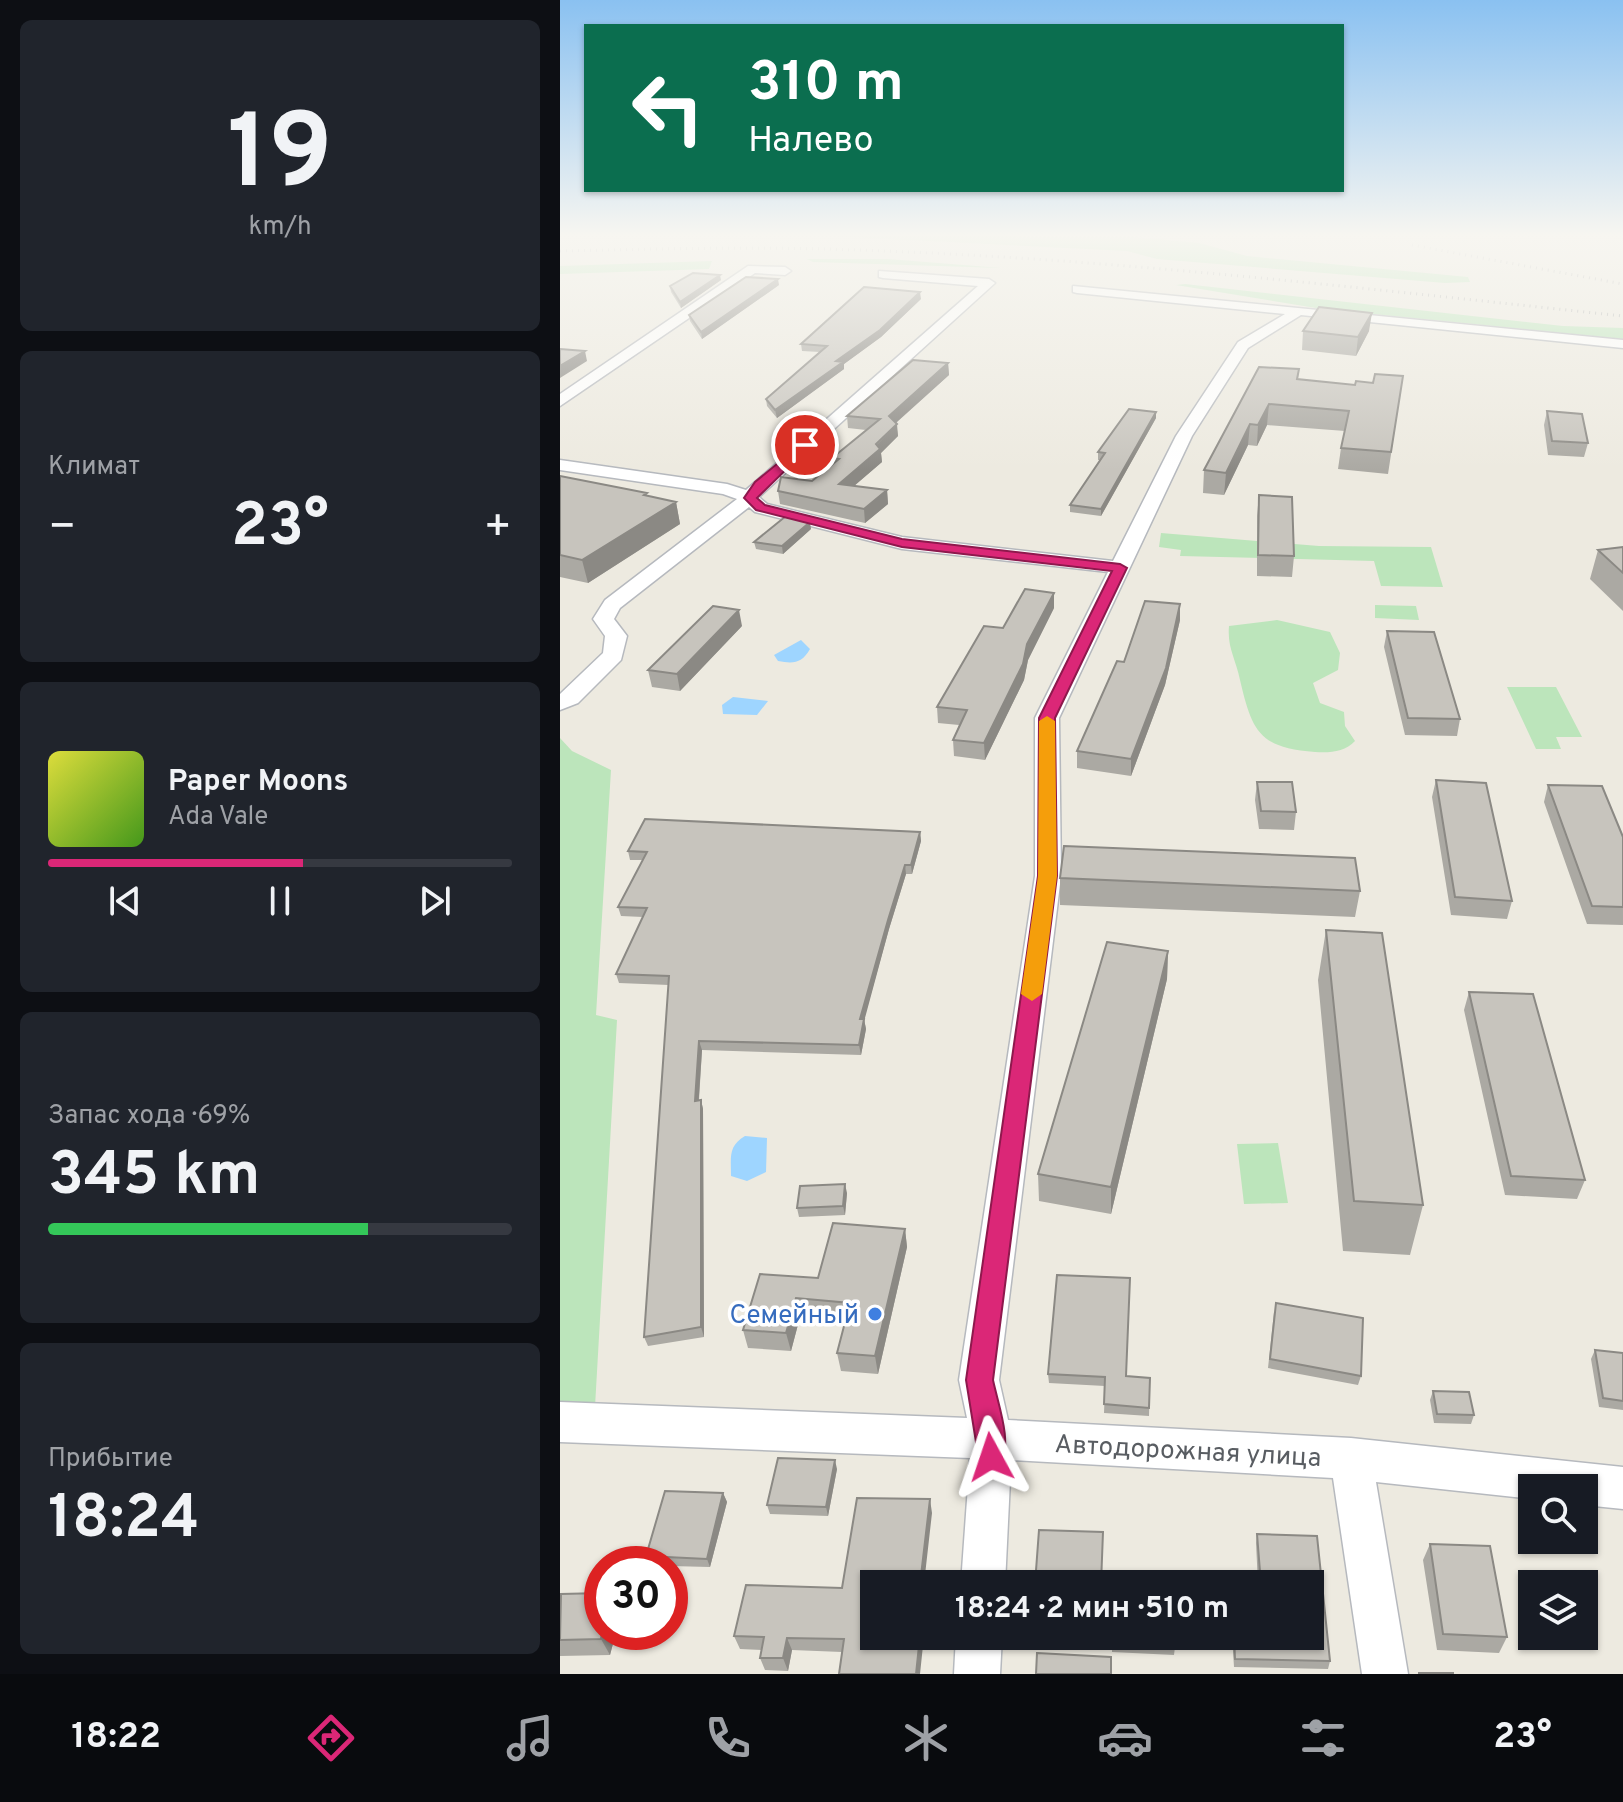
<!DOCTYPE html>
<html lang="ru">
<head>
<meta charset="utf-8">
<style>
	:root { --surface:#171b24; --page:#20242c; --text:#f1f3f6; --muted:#9ea1a6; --line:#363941; --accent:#db2777 }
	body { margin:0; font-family:Overpass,sans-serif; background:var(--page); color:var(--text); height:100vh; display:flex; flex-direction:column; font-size:30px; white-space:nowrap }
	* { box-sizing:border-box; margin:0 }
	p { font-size:26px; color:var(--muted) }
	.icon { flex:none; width:44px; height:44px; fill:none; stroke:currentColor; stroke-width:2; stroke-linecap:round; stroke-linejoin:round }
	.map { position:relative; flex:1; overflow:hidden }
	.side { display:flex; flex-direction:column; gap:20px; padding:20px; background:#0d0f14; width:560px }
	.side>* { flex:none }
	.hud { position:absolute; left:24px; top:24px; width:760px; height:168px; border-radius:0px; box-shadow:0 2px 6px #0004; background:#0b6e4f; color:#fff; overflow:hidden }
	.fabs { position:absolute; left:958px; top:1474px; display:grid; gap:16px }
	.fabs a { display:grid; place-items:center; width:80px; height:80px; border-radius:0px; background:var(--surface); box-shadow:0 2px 6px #0004; font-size:40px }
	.speed { position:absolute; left:24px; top:1546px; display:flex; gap:16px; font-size:40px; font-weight:700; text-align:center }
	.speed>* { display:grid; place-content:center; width:104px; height:104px; border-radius:50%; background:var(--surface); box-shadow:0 2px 6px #0004; line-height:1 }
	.speed .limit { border:12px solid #d22; background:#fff; color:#111 }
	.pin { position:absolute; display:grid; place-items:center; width:68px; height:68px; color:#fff; margin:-34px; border:4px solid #fff; border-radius:50%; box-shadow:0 2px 8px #0007 }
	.me { position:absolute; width:88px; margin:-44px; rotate:355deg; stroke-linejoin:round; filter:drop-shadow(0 0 6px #0008) }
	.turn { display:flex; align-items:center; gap:28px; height:168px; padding:0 32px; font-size:36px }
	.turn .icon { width:104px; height:104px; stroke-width:2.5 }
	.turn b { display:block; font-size:56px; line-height:68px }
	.big { font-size:60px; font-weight:700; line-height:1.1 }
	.side .card { flex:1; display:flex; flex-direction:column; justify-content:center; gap:12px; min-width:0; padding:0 28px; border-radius:12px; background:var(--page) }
	.side .dial { align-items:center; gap:0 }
	.dial b { font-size:104px; line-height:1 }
	.song { display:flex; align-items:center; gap:24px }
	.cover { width:96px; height:96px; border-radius:12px; background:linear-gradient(135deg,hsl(60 70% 55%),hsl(100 70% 35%)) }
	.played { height:8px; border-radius:4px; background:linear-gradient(90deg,var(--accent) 55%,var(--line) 55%) }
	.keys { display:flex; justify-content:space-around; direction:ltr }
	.heat { display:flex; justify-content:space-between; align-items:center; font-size:44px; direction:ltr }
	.charge { height:12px; border-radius:6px; background:linear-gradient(90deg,#34c759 69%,var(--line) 0) }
	.trip { position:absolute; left:300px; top:1570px; width:464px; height:80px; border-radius:0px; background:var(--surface); box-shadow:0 2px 6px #0004; font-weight:700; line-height:80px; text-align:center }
	.dock { display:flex; height:128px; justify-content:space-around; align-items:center; background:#090b0e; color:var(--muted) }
	.dock .icon { width:56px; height:56px }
	.dock .active { color:var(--accent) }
	.dock b { font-size:36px; color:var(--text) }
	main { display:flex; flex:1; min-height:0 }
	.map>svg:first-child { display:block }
	.green { fill:#bce5bb }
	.water { fill:#9ed5ff }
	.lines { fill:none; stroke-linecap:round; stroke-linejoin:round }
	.minor-casing { stroke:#b6b9be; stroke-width:3 }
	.minor { fill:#fff; fill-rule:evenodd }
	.rail { stroke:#b2b3b3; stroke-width:3; stroke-dasharray:1 5; stroke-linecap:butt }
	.wall { fill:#aba9a3 }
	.shaded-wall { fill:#8b8984 }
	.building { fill:#c7c4bd; stroke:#8b8984; stroke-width:2 }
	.route { fill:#db2777; stroke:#8e194d; stroke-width:2 }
	.slow { fill:#f59e0b }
	.shop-dot { fill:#3f7fe0; stroke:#fff; stroke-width:3 }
	.labels { text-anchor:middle; stroke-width:7; stroke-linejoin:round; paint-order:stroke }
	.near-shop-label { font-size:26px; fill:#366cbe; stroke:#fff; text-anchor:end }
	.near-street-label { font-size:26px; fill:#595d62; stroke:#fff }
</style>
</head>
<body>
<main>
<section class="side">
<div class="card dial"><b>19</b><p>km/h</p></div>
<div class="card"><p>Климат</p>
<div class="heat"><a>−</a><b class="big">23°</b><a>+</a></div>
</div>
<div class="card">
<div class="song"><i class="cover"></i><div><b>Paper Moons</b><p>Ada Vale</p></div></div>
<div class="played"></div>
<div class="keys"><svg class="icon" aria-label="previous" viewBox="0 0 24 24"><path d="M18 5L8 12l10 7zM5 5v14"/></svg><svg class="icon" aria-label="pause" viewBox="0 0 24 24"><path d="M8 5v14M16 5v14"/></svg><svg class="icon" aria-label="next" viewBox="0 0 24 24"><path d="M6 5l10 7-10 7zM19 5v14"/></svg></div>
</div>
<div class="card"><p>Запас хода · 69%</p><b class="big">345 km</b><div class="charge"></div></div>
<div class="card"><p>Прибытие</p><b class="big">18:24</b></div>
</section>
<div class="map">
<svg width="1063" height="1674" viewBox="0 0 1063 1674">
	<rect width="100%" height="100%" fill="#edeae0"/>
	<path class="green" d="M269,236L575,237L639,243L687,256L908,277L910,282L885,283L597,259L567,251Z
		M247,259H328L441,268L253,262Z
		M152,261L149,269L0,274V266Z
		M625,284L1003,326L1063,328V339L762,309L616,285Z
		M601,533L759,546L871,547L883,587L821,586L814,561L620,556L621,550L599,547Z
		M815,605L856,606L859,620L815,618Z
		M717,620L770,632L780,653L778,670L753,683L760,703L784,712L785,726L795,741C785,752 770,753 755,752C699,748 692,731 680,680C676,659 667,648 669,626Z
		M947,687H996L1022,737H996L1001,749H976Z
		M0,738L12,751L51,770L36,1015L57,1020L35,1407L0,1405Z
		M718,1143L728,1203L684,1204L677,1144Z"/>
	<path class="water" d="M241,640L250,649C242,663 234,664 218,661L214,655Z
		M173,697L208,701L197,715L163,714L162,705Z
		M185,1136L207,1138L206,1172L187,1181L171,1176C171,1157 168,1146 185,1136Z"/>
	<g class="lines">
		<defs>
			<path id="minor" d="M188,266L225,267L231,271L225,275L195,273L0,406V394Z
				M319,271L429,279L435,283L199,497L207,504L342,537L553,561L616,436L678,342L725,314L517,293L513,292V286L1063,340V348L741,315L688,348L632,436L499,718L501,876L439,1380L448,1420L791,1438L1063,1467V1509L1024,1505V1488H972V1499L816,1482L848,1674H802L773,1478L451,1460L445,1584H401L410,1458L0,1442V1402L407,1418L399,1380L475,876V718L548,572L342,549L195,512L189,507L60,608L54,619L67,636L61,660L18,703L0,710V694L43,653L45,636L33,619L45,600L177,499L163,494L0,470V460L167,484L186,490L418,286L323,278L319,277Z
				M396,1636H442L440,1674H394Z"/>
		</defs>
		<use href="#minor" class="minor-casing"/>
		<use href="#minor" class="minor"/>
		<path class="rail" d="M852,245L1063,284
			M0,251C89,249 178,247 266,249C533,256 798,288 1063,316"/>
	</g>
	<path class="wall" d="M161,280L121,308L111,292L110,286Z
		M219,285L142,339L130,321L129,315Z
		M361,299L321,337L284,364V369L217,418L207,406L206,399L260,352L242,351L241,344Z
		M743,331H809L796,356L742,350Z
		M388,363L389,375L336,423L338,436L321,453L322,462L294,486L327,490L328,504L305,523L220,504L218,491L252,481L273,464L272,458L306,430L288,428L287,416Z
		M739,369L738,379L795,385L843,376L828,474L778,469L781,448L785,431L707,425L697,446L688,445L664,495L643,493L644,470Z
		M987,411L1028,443L1024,457L988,455L984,425Z
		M596,412V418L541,516L510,512V505L540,460H538V452Z
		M0,476L116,502L120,524L28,583L0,577Z
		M699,495L734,556L732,577L697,576V516Z
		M251,529L223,554L196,549L194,542Z
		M1063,547V611L1030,579L1038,550Z
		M620,604V620L605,685L571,776L517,768V751L564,662Z
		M494,608L468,660L464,680L425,760L394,756L393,740L399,725L378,723L377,707L443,628Z
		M182,626L120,691L92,687L88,670Z
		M827,631L900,719L897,736L845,735L824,647Z
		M876,780L952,901L947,919L891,915L872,797Z
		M697,782L736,812L734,830L699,829L695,800Z
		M988,785L1063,837V925L1027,924L984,802Z
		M360,832L361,841L352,874H346L329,929L304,1019L306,1029L301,1055L142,1050L139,1100H141L143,1109L144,1337L88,1346L84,1337L109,985L59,983L56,974L83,917L61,916L58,907L83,860H70L68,851Z
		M500,878L800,891L795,917L500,905Z
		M766,930L863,1205L850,1255L783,1251L758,980Z
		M608,951L607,979L551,1214L479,1201L478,1174Z
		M909,992L1025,1180L1017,1199L945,1195L904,1010Z
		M287,1193L285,1215L239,1217L237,1208Z
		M345,1229L347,1247L318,1374L281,1371L277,1353L286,1320L240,1317L231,1351L188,1348L183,1330L258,1278Z
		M714,1312L801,1376L798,1385L708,1368Z
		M1035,1350L1063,1353V1410L1039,1407L1031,1359Z
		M488,1374L590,1378L589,1416L544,1413L545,1386L489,1383Z
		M873,1391L914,1415L911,1424L874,1423L870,1400Z
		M277,1469L268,1516L210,1514L207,1505Z
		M163,1493L167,1502L150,1567L110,1566V1564H90L86,1556Z
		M372,1513L282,1652L232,1650L228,1671L205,1670L200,1658L202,1650L180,1649L174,1636L282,1588Z
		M697,1534L757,1536L770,1661L768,1669L674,1667L672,1636H750V1584H698L696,1543Z
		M870,1544L947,1637L939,1653L877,1650L863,1560Z
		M0,1596L42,1632H56L50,1655L0,1656Z
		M552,1636L615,1647L614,1655L552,1652Z"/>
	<path class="shaded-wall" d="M160,275L161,280L121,308L120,302Z
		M218,279L219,285L142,339L141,332Z
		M360,292L361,299L321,337L284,364V369L217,418L215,410Z
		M812,313L809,331L796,356L798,337Z
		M25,351L27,361L0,378V366Z
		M388,363L389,375L330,428L329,416Z
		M709,404L707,425L697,446L698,425Z
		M596,412V418L541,516V509Z
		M337,424L338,436L321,453L322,462L280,498L279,484Z
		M690,424L688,445L664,495L666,473Z
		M327,490L328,504L305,523L304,509Z
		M116,502L120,524L28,583L22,560Z
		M250,522L251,529L223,554L222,546Z
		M494,593V608L468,660L464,680L425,760L424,743L467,644Z
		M620,604V620L605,685L571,776V759Z
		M179,610L182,626L120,691L117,674Z
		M360,832L361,841L352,874L351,865Z
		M345,865L346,874L329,929L302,1029L300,1019L328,920Z
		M608,951L607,979L551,1214V1187Z
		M304,1019L306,1029L301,1055L299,1045Z
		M139,1041L142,1050L138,1110L135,1101Z
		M141,1100L143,1109L144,1337L141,1327Z
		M285,1184L287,1193L285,1215L283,1206Z
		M345,1229L347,1247L318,1374L315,1356Z
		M236,1298L240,1317L231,1351L226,1333Z
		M275,1460L277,1469L268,1516L266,1507Z
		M163,1493L167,1502L150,1567L147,1559Z
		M370,1499L372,1513L364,1584H360Z
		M42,1632H56L50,1655L41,1639Z
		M360,1636H364L360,1674H356Z
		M227,1638L232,1650L228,1671L223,1658Z"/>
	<path class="building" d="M133,273L160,275L120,302L110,286Z
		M186,277L218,279L141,332L129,315Z
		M304,287L360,292L320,330L276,361L283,362L215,410L206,399L267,346L241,344Z
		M759,307L812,313L798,337L743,331Z
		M0,349L25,351L0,366Z
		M353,360L388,363L329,416L337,424L316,444L320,449L279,484L327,490L304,509L218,491L221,477L252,481L279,459L272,458L320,419L287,416Z
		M699,367L739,369L737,379L795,385L796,381L813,383L815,374L843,376L831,452L781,448L789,411L709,404L698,425L690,424L666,473L644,470Z
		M569,409L596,412L541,509L510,505L545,453L538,452Z
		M987,411L1022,414L1028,443L992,441Z
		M0,476L87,493L84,495L116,502L22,560L0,555Z
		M699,495L732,497L734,556L698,555Z
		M226,516L250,522L222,546L194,542Z
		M1063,547V573L1038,550Z
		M465,589L494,593L467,644L463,664L424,743L393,740L407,710L377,707L424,626L443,628Z
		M585,601L620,604L606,668L571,759L517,751L557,661L564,662Z
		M153,606L179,610L117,674L88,670Z
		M827,631L874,632L900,719L848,718Z
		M876,780L926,783L952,901L895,897Z
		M697,782H732L736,812L701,811Z
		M988,785L1042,786L1063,837V907L1032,906Z
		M85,819L360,832L351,865H345L328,920L300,1019H304L299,1045L139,1041L135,1101L141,1100V1327L84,1337L109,976L56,974L87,908L58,907L87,852L68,851Z
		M504,846L795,858L800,891L500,878Z
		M766,930L822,933L863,1205L794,1201Z
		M547,942L608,951L551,1187L478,1174Z
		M909,992L973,994L1025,1180L951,1176Z
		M285,1184L283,1206L237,1208L240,1186Z
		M273,1223L345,1229L315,1356L277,1353L290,1303L236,1298L226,1333L183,1330L200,1274L258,1278Z
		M497,1275L570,1278L566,1376L590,1378L589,1408L544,1404L545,1377L488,1374Z
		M716,1303L803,1318L801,1376L710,1359Z
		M1035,1350L1063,1353V1401L1043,1398Z
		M873,1391L909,1392L914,1415L877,1414Z
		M218,1458L275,1460L266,1507L207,1505Z
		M105,1491L163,1493L147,1559L86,1556Z
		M297,1498L370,1499L360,1584H314V1636H360L356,1674H279L284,1639L227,1638L223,1658H200L204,1637L174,1636L186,1585L282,1588Z
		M479,1530L543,1532L541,1584H475Z
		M697,1534L757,1536L770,1661L675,1659L674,1636H750V1584H701Z
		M870,1544L930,1546L947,1637L883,1634Z
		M42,1593V1632L41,1639L0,1640L1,1594Z
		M552,1636H614L615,1647L552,1644Z
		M477,1653L551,1657V1674H476Z
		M859,1673H893V1674H859Z"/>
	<linearGradient id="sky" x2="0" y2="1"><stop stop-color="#8ac1f1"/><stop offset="0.5" stop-color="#f7f6f1"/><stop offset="1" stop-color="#f7f6f1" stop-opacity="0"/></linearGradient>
	<rect width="1063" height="470" fill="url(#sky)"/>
	<path class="route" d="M245,441L249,447L197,498L205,505L342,539L560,564L567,568L495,718L497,876L433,1380C439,1408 452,1440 441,1467L431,1472L420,1467L406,1380L478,876L479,718L552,571L342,547L196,510L184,498L195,482Z"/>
	<path class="slow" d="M487,716L495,721L497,876L482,994L472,1001L461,994L478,876L479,721Z"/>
	<circle class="shop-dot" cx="315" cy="1314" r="8"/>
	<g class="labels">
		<g class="near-shop-label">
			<text x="299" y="1323">Семейный</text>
		</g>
		<g class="near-street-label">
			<text transform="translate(628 1450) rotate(3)" y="9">Автодорожная улица</text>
		</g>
	</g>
</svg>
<div class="fabs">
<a><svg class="icon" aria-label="search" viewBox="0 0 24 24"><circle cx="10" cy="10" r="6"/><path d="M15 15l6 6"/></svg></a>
<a><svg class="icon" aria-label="layers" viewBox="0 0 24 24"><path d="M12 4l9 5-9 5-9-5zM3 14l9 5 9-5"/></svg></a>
</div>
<div class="speed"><div class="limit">30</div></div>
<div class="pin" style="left:245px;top:445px;background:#d93025"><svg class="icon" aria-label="arrive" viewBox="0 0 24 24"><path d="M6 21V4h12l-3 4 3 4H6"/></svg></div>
<svg class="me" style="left:431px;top:1457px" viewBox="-20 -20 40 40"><path d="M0-17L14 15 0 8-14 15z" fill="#db2777" stroke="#fff" stroke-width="4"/></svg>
<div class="trip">18:24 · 2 мин · 510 m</div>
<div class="hud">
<div class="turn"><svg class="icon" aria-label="left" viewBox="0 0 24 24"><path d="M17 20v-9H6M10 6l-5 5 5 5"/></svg><div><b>310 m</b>Налево</div></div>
</div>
</div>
</main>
<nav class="dock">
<b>18:22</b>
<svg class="icon active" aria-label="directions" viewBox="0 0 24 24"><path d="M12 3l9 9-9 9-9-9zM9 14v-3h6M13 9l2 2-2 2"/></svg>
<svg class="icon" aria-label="music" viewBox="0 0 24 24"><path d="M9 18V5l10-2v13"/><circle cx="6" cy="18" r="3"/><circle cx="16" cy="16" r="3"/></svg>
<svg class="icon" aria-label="phone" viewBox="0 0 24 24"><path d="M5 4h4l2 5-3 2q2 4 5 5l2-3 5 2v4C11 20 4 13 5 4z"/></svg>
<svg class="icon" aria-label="climate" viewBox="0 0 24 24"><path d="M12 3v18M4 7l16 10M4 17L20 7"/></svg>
<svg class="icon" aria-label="car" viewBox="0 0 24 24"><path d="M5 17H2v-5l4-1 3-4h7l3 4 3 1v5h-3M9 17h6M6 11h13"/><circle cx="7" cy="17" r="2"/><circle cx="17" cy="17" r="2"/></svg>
<svg class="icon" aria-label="filters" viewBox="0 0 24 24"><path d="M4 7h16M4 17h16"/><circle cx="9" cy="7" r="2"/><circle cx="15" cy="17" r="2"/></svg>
<b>23°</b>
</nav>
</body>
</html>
